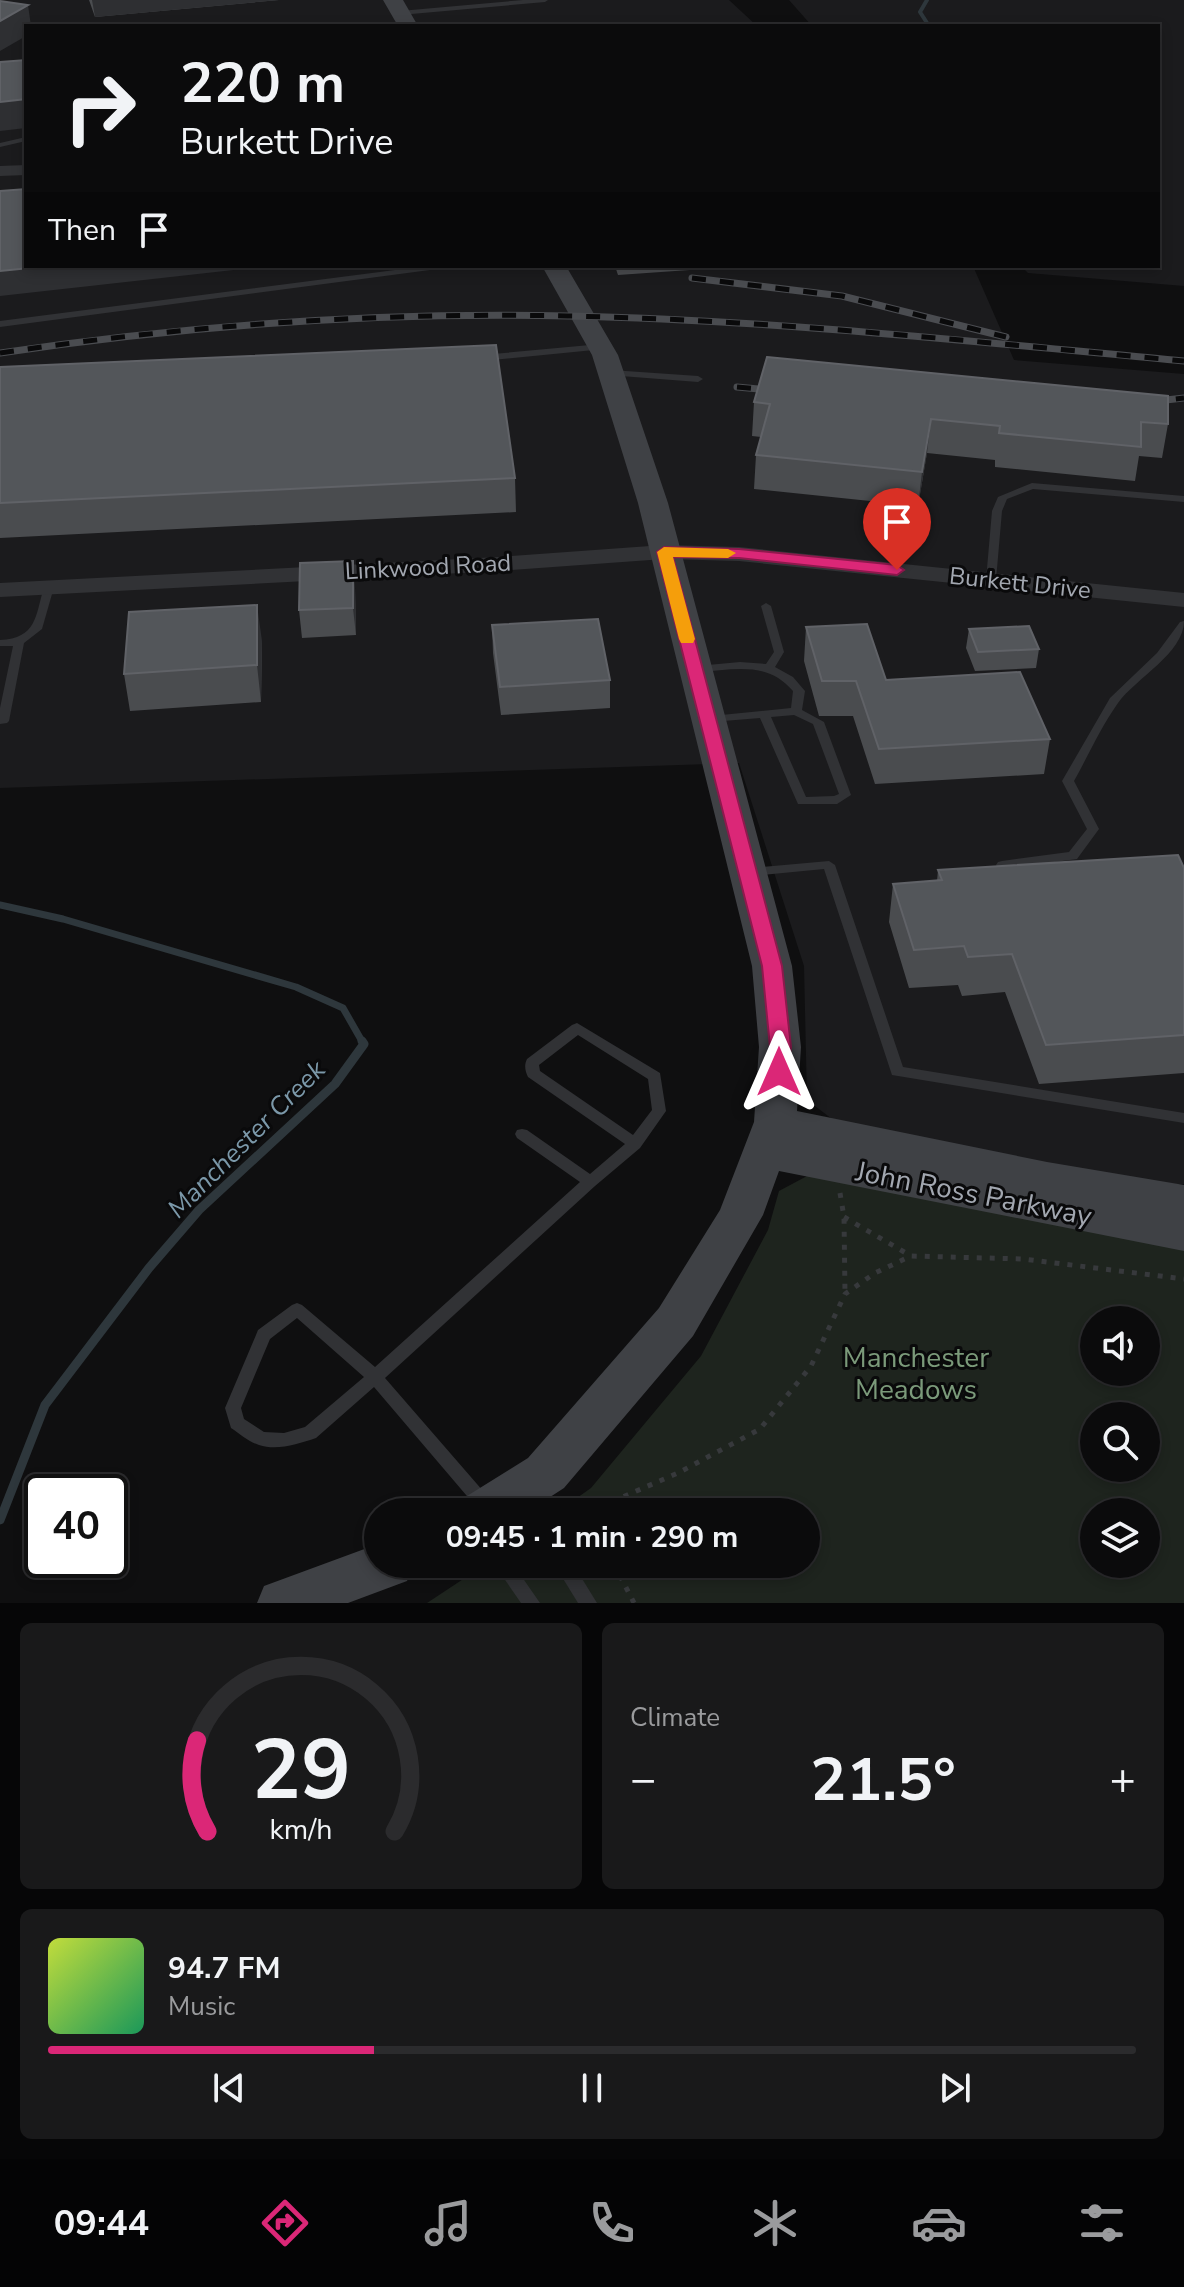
<!DOCTYPE html>
<html lang="en">
<head>
<meta charset="utf-8">
<style>
	:root { --surface:#0b0b0c; --page:#19191a; --text:#f1f3f6; --muted:#9a9b9d; --line:#2b2b2d; --accent:#db2777 }
	body { margin:0; font-family:"Nunito Sans",sans-serif; background:var(--page); color:var(--text); height:100vh; display:flex; flex-direction:column; font-size:30px; white-space:nowrap }
	* { box-sizing:border-box; margin:0 }
	p { font-size:26px; color:var(--muted) }
	.icon { flex:none; width:44px; height:44px; fill:none; stroke:currentColor; stroke-width:2; stroke-linecap:round; stroke-linejoin:round }
	.map { position:relative; height:1603px; overflow:hidden }
	.side { display:flex; flex-direction:column; gap:20px; padding:20px; background:#060607; flex:1 }
	.side>* { flex:none }
	.banner { position:absolute; left:24px; top:24px; width:1136px; height:244px; border-radius:0px; box-shadow:0 4px 12px #0003,0 0 0 2px var(--line); background:#0b0b0c; color:var(--text); overflow:hidden }
	.buttons { position:absolute; left:1080px; top:1306px; display:grid; gap:16px }
	.buttons a { display:grid; place-items:center; width:80px; height:80px; border-radius:50%; background:var(--surface); box-shadow:0 4px 12px #0003,0 0 0 2px var(--line); font-size:40px }
	.speed { position:absolute; left:24px; top:1474px; display:flex; gap:16px; font-size:40px; font-weight:700; text-align:center }
	.speed>* { display:grid; place-content:center; width:104px; height:104px; border-radius:50%; background:var(--surface); box-shadow:0 4px 12px #0003,0 0 0 2px var(--line); line-height:1 }
	.speed .limit { border:4px solid #111; border-radius:12px; background:#fff; color:#111 }
	.pin { position:absolute; display:grid; place-items:center; width:68px; height:68px; color:#fff; margin:-82px -34px; border-radius:50% 50% 50% 0; rotate:-45deg; box-shadow:0 0 8px #0007 }
	.pin .icon { rotate:45deg }
	.me { position:absolute; width:88px; margin:-44px; rotate:0deg; stroke-linejoin:round; filter:drop-shadow(0 0 6px #0008) }
	.turn { display:flex; align-items:center; gap:28px; height:168px; padding:0 24px; font-size:36px }
	.turn .icon { width:104px; height:104px; stroke-width:2.5 }
	.turn b { display:block; font-size:56px; line-height:68px }
	.then { display:flex; align-items:center; height:76px; padding:0 24px; background:#0003; gap:16px; font-size:30px }
	.big { font-size:60px; font-weight:700; line-height:1.1 }
	.side .tile { flex:1; display:flex; flex-direction:column; justify-content:center; gap:12px; min-width:0; padding:0 28px; border-radius:12px; background:var(--page) }
	.side .dial { align-items:center; gap:0 }
	.dial svg { height:208px; overflow:visible; fill:none; stroke:var(--line); stroke-width:7; stroke-linecap:round; text-anchor:middle }
	.dial text { fill:var(--text); stroke:none }
	.song { display:flex; align-items:center; gap:24px }
	.cover { width:96px; height:96px; border-radius:12px; background:linear-gradient(135deg,hsl(70 70% 55%),hsl(150 70% 35%)) }
	.played { height:8px; border-radius:4px; background:linear-gradient(90deg,var(--accent) 30%,var(--line) 30%) }
	.keys { display:flex; justify-content:space-around; direction:ltr }
	.heat { display:flex; justify-content:space-between; align-items:center; font-size:44px; direction:ltr }
	.side .tiles { flex:1; display:grid; gap:20px; grid-template-columns:1fr 1fr }
	.tile:last-child { grid-column:span 2 }
	.trip { position:absolute; left:364px; top:1498px; width:456px; height:80px; border-radius:40px; background:var(--surface); box-shadow:0 4px 12px #0003,0 0 0 2px var(--line); font-weight:700; line-height:80px; text-align:center }
	.tabs { display:flex; height:128px; justify-content:space-around; align-items:center; background:#040405; color:var(--muted) }
	.tabs .icon { width:56px; height:56px }
	.tabs .current { color:var(--accent) }
	.tabs b { font-size:36px; color:var(--text) }
	.map>svg:first-child { display:block }
	.built { fill:#1b1b1d }
	.green { fill:#1e241e; fill-rule:evenodd }
	.lines { fill:none; stroke-linecap:round; stroke-linejoin:round }
	.stream-far2 { stroke:#2e373c; stroke-width:4 }
	.stream-far1 { stroke:#2e373c; stroke-width:7 }
	.stream { stroke:#2e373c; stroke-width:9 }
	.path { stroke:#37393c; stroke-width:5; stroke-dasharray:5 8; stroke-linecap:butt }
	.lane { fill:#313235; fill-rule:evenodd }
	.street { fill:#313235; fill-rule:evenodd }
	.secondary { fill:#3f4145; fill-rule:evenodd }
	.rail-casing { stroke:#4a4c50; stroke-width:7 }
	.rail { stroke:#0a0a0b; stroke-width:5; stroke-dasharray:14; stroke-linecap:butt }
	.wall { fill:#4a4c4f }
	.shaded-wall { fill:#2e2f32 }
	.building { fill:#53565a; stroke:#606267; stroke-width:2 }
	.route { fill:#db2777; stroke:#8e194d; stroke-width:2 }
	.slow { fill:#f59e0b }
	.labels { text-anchor:middle; stroke-width:6; stroke-linejoin:round; paint-order:stroke }
	.street-label { font-size:24px; fill:#a2a7b0; stroke:#0a0a0b }
	.water-label { font-size:26px; font-style:italic; fill:#7b98a9; stroke:#0a0a0b }
	.near-street-label { font-size:28px; fill:#a2a7b0; stroke:#0a0a0b }
	.near-park-label { font-size:28px; fill:#7b9a7a; stroke:#0a0a0b }
</style>
</head>
<body>
<div class="map">
<svg width="1184" height="1603" viewBox="0 0 1184 1603">
	<rect width="100%" height="100%" fill="#0f0f10"/>
	<path class="built" d="M0,0H729L757,26H26V266H973L1014,360L1184,374V1184H1156L840,1125L807,1100L804,966L739,763L0,788Z
		M789,0H1184V286L1028,273L1021,266H1158V26H812Z"/>
	<path class="green" d="M809,1175L1184,1244V1603H427L486,1564H806V1512H557L591,1488L701,1356L768,1230L779,1191ZM1094,1320H1146V1372H1094ZM1094,1416H1146V1468H1094ZM1094,1512H1146V1564H1094Z"/>
	<g class="lines">
		<path class="stream-far2" d="M927,0L920,12L929,26"/>
		<path class="stream-far1" d="M0,905L63,919L296,987L343,1008L363,1043"/>
		<path class="stream" d="M0,1520L45,1405L149,1268L199,1210L335,1084L364,1044L362,1041"/>
		<path class="path" d="M840,1193L844,1217L845,1294
			M844,1217L911,1256
			M588,1512L678,1473L760,1429L811,1366L845,1294L875,1273L911,1256L1023,1259L1184,1279
			M614,1564L634,1603"/>
		<path class="lane" d="M523,0H548L545,2L400,15L397,13L400,11Z
			M26,137V141L0,147V143Z
			M426,266H449L445,268L0,327V321Z
			M601,344L605,347L604,349L482,361L478,358L482,355Z
			M611,370L698,376L703,379L698,382L608,375L606,373Z
			M1032,483L1184,496V502L1033,489L1007,499L1002,511L996,580L995,582H987L986,580L992,511L998,497Z
			M49,584L54,587L42,629L24,643L9,721L7,723L0,724V708L13,646H0V640C37,638 35,617 44,587Z
			M766,603L771,606L784,652L775,667L793,677L805,691L802,710L824,722L851,795L837,804H798L760,718L711,722L705,719L711,716L791,708L793,691C767,660 733,670 697,672L691,669L697,666L740,662L766,664L774,652L761,606ZM794,715L813,724L839,794L834,796L806,797L771,717Z
			M1184,621C1184,653 1136,678 1118,703C1101,727 1088,756 1074,781L1099,829L1077,859L1002,869L998,868L996,865L998,862L1002,861L1069,852L1087,829L1062,781L1110,698L1157,653L1180,622Z
			M829,861L835,865L903,1067L1184,1113V1123L892,1075L824,869L751,876L745,872L751,868Z
			M577,1023L660,1073L666,1111L640,1148L595,1186L385,1378L490,1499L492,1504L490,1509L484,1511L478,1509L374,1387L316,1438C298,1444 277,1451 259,1445C249,1442 240,1434 231,1428L225,1408L256,1335L258,1330L292,1305L297,1303L302,1305L375,1367L580,1182L517,1138L515,1134L517,1130L522,1129L527,1130L590,1174L625,1144L528,1077C525,1071 524,1065 527,1059L572,1025ZM578,1035L648,1079L652,1110L633,1135L540,1071L539,1065ZM297,1318L364,1377L305,1427L284,1433L264,1432L244,1419L241,1408L270,1339Z
			M494,1564H513L540,1603H521Z
			M554,1564H573L597,1603H578Z"/>
		<path class="street" d="M26,165V175L0,176V166Z
			M664,545L739,547L1184,593V607L739,561L664,559L499,571L0,597V583L499,557Z"/>
		<path class="secondary" d="M383,0H403L418,26H398Z
			M542,266H566L618,355L668,503L792,966L801,1047L797,1111L1047,1162L1184,1185V1251L779,1171L763,1215L693,1336L564,1488L527,1512H460L467,1496L528,1458L659,1308L720,1210L754,1122L759,1047L752,966L638,503L592,355Z
			M378,1544V1564H415L407,1581L348,1603H257L264,1586Z"/>
		<defs>
			<path id="rail" d="M692,278L842,296L1006,337
				M0,353C188,325 377,312 568,316C774,320 979,342 1184,361
				M737,387L781,391
				M1148,402L1184,398"/>
		</defs>
		<use href="#rail" class="rail-casing"/>
		<use href="#rail" class="rail"/>
	</g>
	<path class="wall" d="M89,0H279L95,17Z
		M615,266H747L618,275Z
		M767,357L1168,424L1162,458L1139,456L1135,481L995,467V460L927,453L918,506L754,489L756,455L761,437L752,436L754,402Z
		M0,367L515,478L516,512L0,538Z
		M355,588L356,635L302,638L299,610Z
		M492,625L610,680V708L501,715L493,653Z
		M806,627L886,680L1050,739L1044,774L875,784L853,716H819L804,661Z
		M969,629L1039,649L1036,668L975,671L966,648Z
		M262,641L261,702L130,711L124,674Z
		M1184,868V1073L1039,1084L1005,992L962,996L958,985L909,988L889,922L893,884L937,881L938,870Z"/>
	<path class="shaded-wall" d="M92,0H279L95,17Z
		M28,5L31,26H26V36L0,51V21Z
		M26,99V128L0,131V102Z
		M49,266H270L0,296V271Z
		M931,419L927,453L918,506L922,472Z
		M353,561L355,588L356,635L353,608Z
		M257,605L262,641L261,702L257,665Z"/>
	<path class="building" d="M0,1L28,5L0,21Z
		M26,60V99L0,102V62Z
		M26,189V266H49L0,271V191Z
		M496,345L515,478L0,503V367Z
		M767,357L1168,396V424L1141,422V447L999,433L1000,426L931,419L922,472L756,455L770,404L754,402Z
		M353,561V608L299,610L300,563Z
		M257,605V665L124,674L129,612Z
		M598,619L610,680L500,687L492,625Z
		M867,624L886,680L1020,672L1050,739L879,749L856,681H822L806,627Z
		M1029,626L1039,649L978,652L969,629Z
		M1178,855L1184,868V1035L1046,1045L1012,954L968,957L964,946L914,950L893,884L942,880L938,870Z"/>
	<path class="route" d="M664,547L739,549L897,565L904,570L897,575L739,558L673,557L782,966L791,1047L786,1077H771L768,1072L770,1047L762,966L657,552Z"/>
	<path class="slow" d="M664,547L728,549L736,553L728,558L673,557L695,639L693,643H681L679,639L657,552Z"/>
	<g class="labels">
		<g class="street-label">
			<text transform="translate(428 567) rotate(-3)" y="8">Linkwood Road</text>
			<text transform="translate(1020 583) rotate(6)" y="8">Burkett Drive</text>
		</g>
		<g class="water-label">
			<text transform="translate(246 1139) rotate(-45)" y="9">Manchester Creek</text>
		</g>
		<g class="near-street-label">
			<text transform="translate(974 1193) rotate(11)" y="10">John Ross Parkway</text>
		</g>
		<g class="near-park-label">
			<text x="916" y="1367">Manchester<tspan x="916" dy="32">Meadows</tspan></text>
		</g>
	</g>
</svg>
<div class="buttons">
<a><svg class="icon" aria-label="sound" viewBox="0 0 24 24"><path d="M4 9h4l5-4v14l-5-4H4zM17 9q2 3 0 6"/></svg></a>
<a><svg class="icon" aria-label="search" viewBox="0 0 24 24"><circle cx="10" cy="10" r="6"/><path d="M15 15l6 6"/></svg></a>
<a><svg class="icon" aria-label="layers" viewBox="0 0 24 24"><path d="M12 4l9 5-9 5-9-5zM3 14l9 5 9-5"/></svg></a>
</div>
<div class="speed"><div class="limit">40</div></div>
<div class="pin" style="left:897px;top:570px;background:#d93025"><svg class="icon" aria-label="arrive" viewBox="0 0 24 24"><path d="M6 21V4h12l-3 4 3 4H6"/></svg></div>
<svg class="me" style="left:779px;top:1072px" viewBox="-20 -20 40 40"><path d="M0-17L14 15 0 8-14 15z" fill="#db2777" stroke="#fff" stroke-width="4"/></svg>
<div class="trip">09:45 · 1 min · 290 m</div>
<div class="banner">
<div class="turn"><svg class="icon" aria-label="right" viewBox="0 0 24 24"><path d="M7 20v-9h11M14 6l5 5-5 5"/></svg><div><b>220 m</b>Burkett Drive</div></div>
<div class="then">Then<svg class="icon" aria-label="arrive" viewBox="0 0 24 24"><path d="M6 21V4h12l-3 4 3 4H6"/></svg></div>
</div>
</div>
<section class="side">
<div class="tiles">
<div class="tile dial"><svg viewBox="0 0 100 80">
<path d="M14 69A42 42 0 1 1 86 69"/>
<path d="M14 69A42 42 0 0 1 10 34" stroke="#db2777"/>
<text x="50" y="56" font-size="32" font-weight="700">29</text>
<text x="50" y="72" font-size="11">km/h</text>
</svg></div>
<div class="tile"><p>Climate</p>
<div class="heat"><a>−</a><b class="big">21.5°</b><a>+</a></div>
</div>
<div class="tile">
<div class="song"><i class="cover"></i><div><b>94.7 FM</b><p>Music</p></div></div>
<div class="played"></div>
<div class="keys"><svg class="icon" aria-label="previous" viewBox="0 0 24 24"><path d="M18 5L8 12l10 7zM5 5v14"/></svg><svg class="icon" aria-label="pause" viewBox="0 0 24 24"><path d="M8 5v14M16 5v14"/></svg><svg class="icon" aria-label="next" viewBox="0 0 24 24"><path d="M6 5l10 7-10 7zM19 5v14"/></svg></div>
</div>
</div>
</section>
<nav class="tabs">
<b>09:44</b>
<svg class="icon current" aria-label="directions" viewBox="0 0 24 24"><path d="M12 3l9 9-9 9-9-9zM9 14v-3h6M13 9l2 2-2 2"/></svg>
<svg class="icon" aria-label="music" viewBox="0 0 24 24"><path d="M9 18V5l10-2v13"/><circle cx="6" cy="18" r="3"/><circle cx="16" cy="16" r="3"/></svg>
<svg class="icon" aria-label="phone" viewBox="0 0 24 24"><path d="M5 4h4l2 5-3 2q2 4 5 5l2-3 5 2v4C11 20 4 13 5 4z"/></svg>
<svg class="icon" aria-label="climate" viewBox="0 0 24 24"><path d="M12 3v18M4 7l16 10M4 17L20 7"/></svg>
<svg class="icon" aria-label="car" viewBox="0 0 24 24"><path d="M5 17H2v-5l4-1 3-4h7l3 4 3 1v5h-3M9 17h6M6 11h13"/><circle cx="7" cy="17" r="2"/><circle cx="17" cy="17" r="2"/></svg>
<svg class="icon" aria-label="filters" viewBox="0 0 24 24"><path d="M4 7h16M4 17h16"/><circle cx="9" cy="7" r="2"/><circle cx="15" cy="17" r="2"/></svg>
</nav>
</body>
</html>
